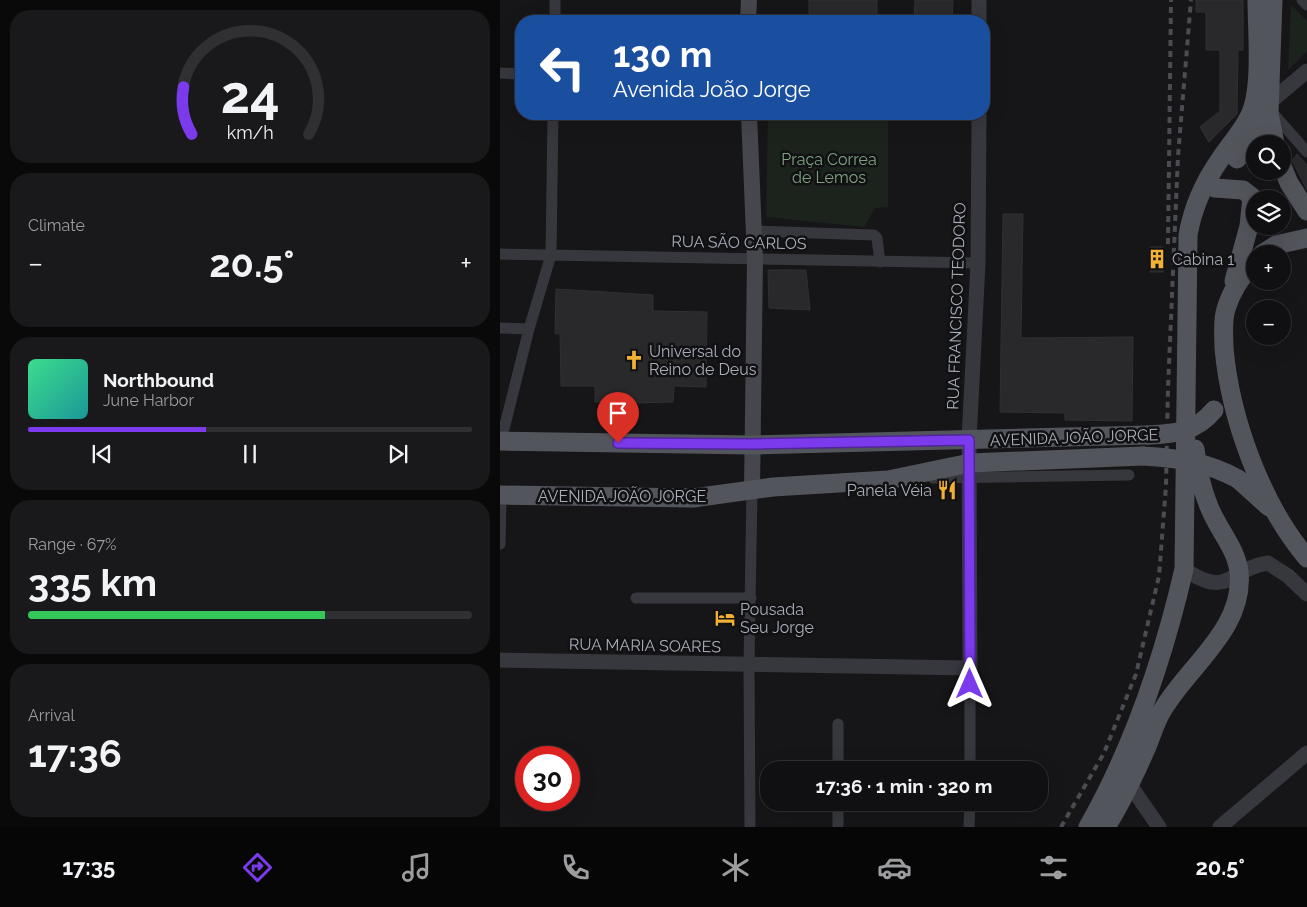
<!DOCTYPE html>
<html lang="en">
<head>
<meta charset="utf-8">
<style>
	:root { --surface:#101012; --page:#19191b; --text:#f1f3f6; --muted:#9c9d9f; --line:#303032; --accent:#7c3aed }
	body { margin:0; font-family:Raleway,sans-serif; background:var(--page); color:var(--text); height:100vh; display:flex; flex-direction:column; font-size:19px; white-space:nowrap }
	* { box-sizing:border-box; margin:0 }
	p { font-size:16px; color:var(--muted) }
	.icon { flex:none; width:28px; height:28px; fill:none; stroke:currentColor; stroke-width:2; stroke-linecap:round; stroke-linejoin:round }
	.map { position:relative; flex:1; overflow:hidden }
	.panel { display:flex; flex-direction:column; gap:10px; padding:10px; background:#09090a; width:500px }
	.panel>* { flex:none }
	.banner { position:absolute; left:15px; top:15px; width:475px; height:105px; border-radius:20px; box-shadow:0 5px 20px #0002,0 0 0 1px var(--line); background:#1a4fa0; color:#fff; overflow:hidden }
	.buttons { position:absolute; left:746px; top:135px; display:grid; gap:10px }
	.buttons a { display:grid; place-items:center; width:45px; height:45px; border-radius:50%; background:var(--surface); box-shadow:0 5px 20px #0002,0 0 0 1px var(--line); font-size:25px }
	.speed { position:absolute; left:15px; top:746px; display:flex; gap:10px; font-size:25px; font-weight:700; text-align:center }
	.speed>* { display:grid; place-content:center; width:65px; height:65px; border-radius:50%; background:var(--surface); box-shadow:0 5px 20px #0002,0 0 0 1px var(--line); line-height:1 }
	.speed .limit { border:8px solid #d22; background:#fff; color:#111 }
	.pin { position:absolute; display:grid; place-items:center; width:42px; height:42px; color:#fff; margin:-51px -21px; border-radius:50% 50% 50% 0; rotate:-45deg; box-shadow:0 0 5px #0007 }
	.pin .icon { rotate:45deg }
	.me { position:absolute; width:55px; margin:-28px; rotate:0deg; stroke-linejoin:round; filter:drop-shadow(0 0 4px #0008) }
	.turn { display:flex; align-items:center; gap:18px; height:105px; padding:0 15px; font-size:22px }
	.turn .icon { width:65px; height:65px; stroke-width:2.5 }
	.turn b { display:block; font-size:35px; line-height:42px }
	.big { font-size:38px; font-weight:700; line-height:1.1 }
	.panel .card { flex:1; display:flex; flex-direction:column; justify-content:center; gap:8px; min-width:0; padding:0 18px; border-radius:20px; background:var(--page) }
	.panel .dial { align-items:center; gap:0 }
	.dial svg { height:130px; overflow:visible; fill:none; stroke:var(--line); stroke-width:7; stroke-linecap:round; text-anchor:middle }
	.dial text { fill:var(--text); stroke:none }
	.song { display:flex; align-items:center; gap:15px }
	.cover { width:60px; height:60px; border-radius:8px; background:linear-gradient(135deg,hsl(150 70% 55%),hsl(180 70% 35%)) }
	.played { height:5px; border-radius:2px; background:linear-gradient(90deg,var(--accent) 40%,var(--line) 40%) }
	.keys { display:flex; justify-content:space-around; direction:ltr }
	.heat { display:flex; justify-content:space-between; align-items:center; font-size:28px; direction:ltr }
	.charge { height:8px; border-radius:4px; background:linear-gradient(90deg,#34c759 67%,var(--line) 0) }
	.trip { position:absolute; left:260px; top:761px; width:288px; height:50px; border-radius:20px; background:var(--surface); box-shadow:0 5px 20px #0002,0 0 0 1px var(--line); font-weight:700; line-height:50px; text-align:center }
	.dock { display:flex; height:80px; justify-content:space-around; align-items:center; background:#060607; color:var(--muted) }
	.dock .icon { width:35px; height:35px }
	.dock .selected { color:var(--accent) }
	.dock b { font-size:22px; color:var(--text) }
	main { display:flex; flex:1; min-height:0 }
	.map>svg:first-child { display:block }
	.green { fill:#1c231d }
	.building { fill:#29292c; stroke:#303034 }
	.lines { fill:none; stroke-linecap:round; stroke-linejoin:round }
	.minor { stroke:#37383d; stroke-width:11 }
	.tertiary { stroke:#37383d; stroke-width:15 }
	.secondary { stroke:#45474d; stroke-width:16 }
	.primary { stroke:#53555c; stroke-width:19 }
	.rail { stroke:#4a4c52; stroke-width:4; stroke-dasharray:6 5; stroke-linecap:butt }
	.primary-bridge { stroke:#53555c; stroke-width:19 }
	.route-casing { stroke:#51269a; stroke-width:12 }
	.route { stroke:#7c3aed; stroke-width:9 }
	.labels { text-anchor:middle; stroke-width:5; stroke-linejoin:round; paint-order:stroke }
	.park-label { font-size:16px; fill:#7fa381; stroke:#111113 }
	.street-label { font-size:16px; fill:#a8adb8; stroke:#111113 }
	.poi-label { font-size:16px; fill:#a8adb8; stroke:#111113; text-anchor:start }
</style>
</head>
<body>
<main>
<section class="panel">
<div class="card dial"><svg viewBox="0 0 100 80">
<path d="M14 69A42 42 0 1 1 86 69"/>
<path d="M14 69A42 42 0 0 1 9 40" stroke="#7c3aed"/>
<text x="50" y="56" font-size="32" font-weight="700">24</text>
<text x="50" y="72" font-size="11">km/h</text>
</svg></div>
<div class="card"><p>Climate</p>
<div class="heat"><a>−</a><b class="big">20.5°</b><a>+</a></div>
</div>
<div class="card">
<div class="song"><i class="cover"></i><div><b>Northbound</b><p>June Harbor</p></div></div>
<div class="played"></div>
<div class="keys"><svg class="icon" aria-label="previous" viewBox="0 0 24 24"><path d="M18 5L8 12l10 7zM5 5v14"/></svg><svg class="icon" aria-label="pause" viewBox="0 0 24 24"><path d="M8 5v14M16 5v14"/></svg><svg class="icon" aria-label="next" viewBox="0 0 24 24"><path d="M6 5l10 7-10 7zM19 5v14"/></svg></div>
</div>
<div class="card"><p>Range · 67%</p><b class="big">335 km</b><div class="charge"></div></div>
<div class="card"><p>Arrival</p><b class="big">17:36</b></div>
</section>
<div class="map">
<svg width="807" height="827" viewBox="0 0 807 827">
	<rect width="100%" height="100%" fill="#161618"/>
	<path class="green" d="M791,5L807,21V51L788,70Z
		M268,114H388V207L375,208L364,227L266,217Z"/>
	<path class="building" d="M309,0H377V21H309Z
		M415,0H453L452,21H414Z
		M696,0H743V50H738L737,114L709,142L700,127L720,111V50H706V12H696Z
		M797,154L807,165V190L792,161Z
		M503,214H523L521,338L633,337L632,421L565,420V413L500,412Z
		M650,247H663V272H650Z
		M268,270H306L310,310L269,308Z
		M56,289L153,295V311L207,312L206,387L174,386L173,402L132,403L95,402V386H61L60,333L55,334Z"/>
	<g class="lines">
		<path class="minor" d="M802,0L807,5
			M55,21V0
			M0,73L21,74
			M770,110L807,152
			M254,231L374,235L377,238L380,262
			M0,254L478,263
			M0,328L29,329
			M1,441L29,329L51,255L53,114
			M433,478L629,475
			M0,544L1,495
			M136,598H251
			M338,770V724
			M470,770V668
			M250,827L249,665L252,490
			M338,827V802
			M469,827L470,802"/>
		<path class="tertiary" d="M479,21V0
			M769,103L807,71
			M684,569C730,600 728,569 768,563L788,576L807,594
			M0,660L470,668L469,440L478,263L479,114
			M630,785L659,827
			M720,827L807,753"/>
		<path class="secondary" d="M248,21L249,0
			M249,114L255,259L252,490"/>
		<path class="primary" d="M773,0L769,113L775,144
			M737,159L769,113
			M782,166L789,183L807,211
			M715,188L743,190L752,197L749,226L734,281
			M762,254L776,245L807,238
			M755,261C743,274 731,292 726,309C722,321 724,336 724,348C730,417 761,504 807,558
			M0,441L252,445L648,435
			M738,479L769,507
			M0,495L193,498L273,487L388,480L470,463L643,456
			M588,827C634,746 663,660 684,569L688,235C693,206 704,182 721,158C730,144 741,133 749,117C763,90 757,32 757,0
			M606,827C622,802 634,776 646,749C651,737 655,723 662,711C687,667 745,629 739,572C737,553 725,538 716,521C704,500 698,473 695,449"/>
		<path class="rail" d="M668,244L671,0
			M561,827L604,753L636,674L659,576L666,486L668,388L678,156L691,0"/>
		<path class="primary-bridge" d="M648,435C675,434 696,432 714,410
			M643,456C678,458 707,462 738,479"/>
	</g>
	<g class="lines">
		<defs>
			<path id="route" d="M118,443L252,444L469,440L470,684"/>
		</defs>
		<use href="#route" class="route-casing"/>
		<use href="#route" class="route"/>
	</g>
	<defs>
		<symbol id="building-bare" viewBox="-9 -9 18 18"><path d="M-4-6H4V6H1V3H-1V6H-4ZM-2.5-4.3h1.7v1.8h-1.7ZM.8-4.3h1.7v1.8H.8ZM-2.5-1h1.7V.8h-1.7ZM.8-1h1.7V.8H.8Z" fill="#f2b134" stroke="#111113" stroke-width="2.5" paint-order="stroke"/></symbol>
		<symbol id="church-bare" viewBox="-9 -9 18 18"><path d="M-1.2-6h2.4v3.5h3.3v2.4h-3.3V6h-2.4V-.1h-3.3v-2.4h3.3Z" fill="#f2b134" stroke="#111113" stroke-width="2.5" paint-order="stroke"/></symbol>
		<symbol id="restaurant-bare" viewBox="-9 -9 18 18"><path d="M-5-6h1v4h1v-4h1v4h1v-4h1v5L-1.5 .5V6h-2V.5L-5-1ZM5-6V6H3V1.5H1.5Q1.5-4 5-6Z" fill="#f2b134" stroke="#111113" stroke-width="2.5" paint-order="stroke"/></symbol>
		<symbol id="hotel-bare" viewBox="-9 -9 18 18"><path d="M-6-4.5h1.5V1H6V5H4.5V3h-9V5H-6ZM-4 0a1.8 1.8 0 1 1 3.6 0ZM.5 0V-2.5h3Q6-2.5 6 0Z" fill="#f2b134" stroke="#111113" stroke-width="2.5" paint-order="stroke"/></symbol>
	</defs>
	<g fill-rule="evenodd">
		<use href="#building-bare" x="643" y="245" width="28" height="28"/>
		<use href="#church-bare" x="120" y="346" width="28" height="28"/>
		<use href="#restaurant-bare" x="433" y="476" width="28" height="28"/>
		<use href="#hotel-bare" x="211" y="604" width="28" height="28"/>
	</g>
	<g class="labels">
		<g class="park-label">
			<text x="329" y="165">Praça Correa<tspan x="329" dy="18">de Lemos</tspan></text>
		</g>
		<g class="street-label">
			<text transform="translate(239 242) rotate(1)" y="6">RUA SÃO CARLOS</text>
			<text transform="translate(456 306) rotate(-88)" y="6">RUA FRANCISCO TEODORO</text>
			<text transform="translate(574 437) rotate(-2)" y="6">AVENIDA JOÃO JORGE</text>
			<text x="122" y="502">AVENIDA JOÃO JORGE</text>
			<text transform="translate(145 645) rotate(1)" y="6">RUA MARIA SOARES</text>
		</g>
		<g class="poi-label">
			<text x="672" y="265">Cabina 1</text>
			<text x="149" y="357">Universal do<tspan x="149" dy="18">Reino de Deus</tspan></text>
			<text x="432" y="496" text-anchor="end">Panela Véia</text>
			<text x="240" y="615">Pousada<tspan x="240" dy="18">Seu Jorge</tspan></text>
		</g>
	</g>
</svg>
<div class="buttons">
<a><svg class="icon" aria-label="search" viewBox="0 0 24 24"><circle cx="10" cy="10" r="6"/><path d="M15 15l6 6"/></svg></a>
<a><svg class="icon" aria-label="layers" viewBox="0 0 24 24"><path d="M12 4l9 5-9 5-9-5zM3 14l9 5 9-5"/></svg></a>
<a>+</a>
<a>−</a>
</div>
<div class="speed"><div class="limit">30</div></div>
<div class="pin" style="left:118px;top:443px;background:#d93025"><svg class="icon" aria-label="arrive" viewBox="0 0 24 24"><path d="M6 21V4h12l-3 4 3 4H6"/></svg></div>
<svg class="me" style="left:470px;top:684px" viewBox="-20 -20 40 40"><path d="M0-17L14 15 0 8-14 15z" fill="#7c3aed" stroke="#fff" stroke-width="4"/></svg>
<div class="trip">17:36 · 1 min · 320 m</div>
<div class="banner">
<div class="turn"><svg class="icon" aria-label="left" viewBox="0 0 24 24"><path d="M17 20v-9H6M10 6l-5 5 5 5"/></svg><div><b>130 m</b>Avenida João Jorge</div></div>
</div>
</div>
</main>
<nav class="dock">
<b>17:35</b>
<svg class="icon selected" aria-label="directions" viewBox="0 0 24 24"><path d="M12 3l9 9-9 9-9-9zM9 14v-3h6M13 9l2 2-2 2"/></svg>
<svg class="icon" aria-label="music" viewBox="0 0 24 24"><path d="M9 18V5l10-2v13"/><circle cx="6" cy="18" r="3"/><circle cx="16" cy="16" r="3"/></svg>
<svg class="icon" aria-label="phone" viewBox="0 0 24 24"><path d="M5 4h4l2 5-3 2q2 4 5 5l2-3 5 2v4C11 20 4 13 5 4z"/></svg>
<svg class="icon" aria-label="climate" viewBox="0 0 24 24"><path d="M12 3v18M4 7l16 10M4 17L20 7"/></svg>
<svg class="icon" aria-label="car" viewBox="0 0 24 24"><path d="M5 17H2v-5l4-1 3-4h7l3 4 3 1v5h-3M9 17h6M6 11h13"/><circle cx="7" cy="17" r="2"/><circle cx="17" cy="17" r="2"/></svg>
<svg class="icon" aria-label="filters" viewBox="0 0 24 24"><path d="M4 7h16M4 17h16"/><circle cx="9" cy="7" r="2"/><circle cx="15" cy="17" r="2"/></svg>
<b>20.5°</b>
</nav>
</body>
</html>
